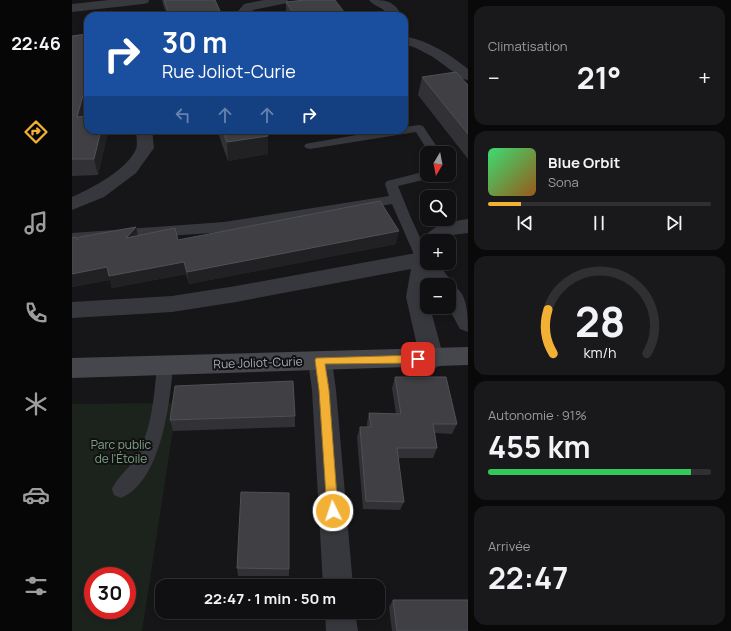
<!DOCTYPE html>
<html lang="fr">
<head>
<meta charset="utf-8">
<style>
	:root { --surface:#101012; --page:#19191b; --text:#f1f3f6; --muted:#9c9d9f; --line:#303032; --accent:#f2b134 }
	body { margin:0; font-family:Manrope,sans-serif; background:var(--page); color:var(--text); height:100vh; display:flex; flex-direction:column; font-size:15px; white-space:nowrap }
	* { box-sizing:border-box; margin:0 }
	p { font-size:13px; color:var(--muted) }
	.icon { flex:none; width:22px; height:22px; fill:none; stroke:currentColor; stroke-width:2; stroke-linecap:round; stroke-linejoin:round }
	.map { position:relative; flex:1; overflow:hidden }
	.details { display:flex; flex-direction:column; gap:6px; padding:6px; background:#09090a; width:263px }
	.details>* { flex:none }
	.banner { position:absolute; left:12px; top:12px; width:324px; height:122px; border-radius:12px; box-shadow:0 2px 6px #0003,0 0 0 1px var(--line); background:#1a4fa0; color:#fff; overflow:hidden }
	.needle { width:26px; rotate:190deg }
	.buttons { position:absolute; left:348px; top:146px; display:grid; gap:8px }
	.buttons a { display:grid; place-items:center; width:36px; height:36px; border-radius:8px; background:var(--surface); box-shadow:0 2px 6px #0003,0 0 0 1px var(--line); font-size:20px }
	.speed { position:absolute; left:12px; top:567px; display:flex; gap:8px; font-size:20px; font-weight:700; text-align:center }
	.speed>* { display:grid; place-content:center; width:52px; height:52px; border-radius:50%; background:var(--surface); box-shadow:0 2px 6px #0003,0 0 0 1px var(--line); line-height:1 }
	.speed .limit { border:6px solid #d22; background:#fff; color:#111 }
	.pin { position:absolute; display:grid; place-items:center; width:34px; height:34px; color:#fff; margin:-17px; border-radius:8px; box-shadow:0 2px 6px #0006 }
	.me { position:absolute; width:44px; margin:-22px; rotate:356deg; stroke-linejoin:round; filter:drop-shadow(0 0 3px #0008) }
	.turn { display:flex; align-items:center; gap:14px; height:84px; padding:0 12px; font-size:18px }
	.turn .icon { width:52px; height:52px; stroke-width:2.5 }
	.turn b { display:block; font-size:28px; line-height:34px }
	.lanes { display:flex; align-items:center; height:38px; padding:0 12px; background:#0003; justify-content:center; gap:20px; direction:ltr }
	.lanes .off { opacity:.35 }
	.big { font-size:30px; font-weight:700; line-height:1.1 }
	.details .card { flex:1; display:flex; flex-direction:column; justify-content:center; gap:6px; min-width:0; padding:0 14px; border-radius:12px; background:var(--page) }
	.details .dial { align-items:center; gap:0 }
	.dial svg { height:104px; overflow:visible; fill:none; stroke:var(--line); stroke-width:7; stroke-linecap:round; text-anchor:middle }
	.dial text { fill:var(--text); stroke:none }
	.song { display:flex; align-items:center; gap:12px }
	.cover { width:48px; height:48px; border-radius:6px; background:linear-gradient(135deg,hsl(140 70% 55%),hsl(30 70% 35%)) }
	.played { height:4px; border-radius:2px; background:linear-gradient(90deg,var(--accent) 15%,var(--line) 15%) }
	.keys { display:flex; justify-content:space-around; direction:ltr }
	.heat { display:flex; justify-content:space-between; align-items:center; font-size:22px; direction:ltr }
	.charge { height:6px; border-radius:3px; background:linear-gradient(90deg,#34c759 91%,var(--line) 0) }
	.trip { position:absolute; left:83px; top:579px; width:230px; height:40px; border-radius:12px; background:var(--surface); box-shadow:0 2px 6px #0003,0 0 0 1px var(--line); font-weight:700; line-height:40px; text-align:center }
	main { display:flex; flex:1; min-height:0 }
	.tabs { display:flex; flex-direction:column; width:72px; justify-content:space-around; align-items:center; background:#060607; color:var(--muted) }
	.tabs .icon { width:28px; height:28px }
	.tabs .active { color:var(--accent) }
	.tabs b { font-size:18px; color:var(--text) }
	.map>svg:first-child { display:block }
	.green { fill:#1c231d; fill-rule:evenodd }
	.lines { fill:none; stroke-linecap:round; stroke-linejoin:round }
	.service { fill:#37383d; fill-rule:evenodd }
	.minor { fill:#37383d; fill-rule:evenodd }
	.secondary { fill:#45474d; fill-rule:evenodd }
	.wall { fill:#323236 }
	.shaded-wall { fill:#212124 }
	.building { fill:#3f3f44; stroke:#4f5156 }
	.route { fill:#f2b134; stroke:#9d7322 }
	.labels { text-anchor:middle; stroke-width:4; stroke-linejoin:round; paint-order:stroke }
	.street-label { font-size:12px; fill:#a8adb8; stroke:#111113 }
	.park-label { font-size:12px; fill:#7fa381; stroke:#111113 }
</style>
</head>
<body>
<main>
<nav class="tabs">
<b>22:46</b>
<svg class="icon active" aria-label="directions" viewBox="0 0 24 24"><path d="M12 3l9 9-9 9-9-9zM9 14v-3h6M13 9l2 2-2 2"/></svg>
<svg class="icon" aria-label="music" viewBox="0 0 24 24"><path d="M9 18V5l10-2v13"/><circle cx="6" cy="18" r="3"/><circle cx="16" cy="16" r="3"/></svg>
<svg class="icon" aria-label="phone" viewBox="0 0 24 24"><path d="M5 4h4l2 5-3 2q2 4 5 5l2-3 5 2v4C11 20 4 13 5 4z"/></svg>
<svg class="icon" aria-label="climate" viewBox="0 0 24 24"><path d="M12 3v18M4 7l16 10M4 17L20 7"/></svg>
<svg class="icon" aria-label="car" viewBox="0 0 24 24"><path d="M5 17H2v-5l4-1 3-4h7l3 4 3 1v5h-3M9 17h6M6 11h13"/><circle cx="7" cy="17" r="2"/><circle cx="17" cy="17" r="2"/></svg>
<svg class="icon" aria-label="filters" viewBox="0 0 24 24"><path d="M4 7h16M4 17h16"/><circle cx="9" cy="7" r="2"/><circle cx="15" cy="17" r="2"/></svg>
</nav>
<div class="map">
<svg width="396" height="631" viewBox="0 0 396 631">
	<rect width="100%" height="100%" fill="#161618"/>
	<path class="green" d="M105,403L70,631H0V404ZM21,576H55V610H21Z"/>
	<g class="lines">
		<path class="service" d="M347,125L351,126L369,153H357L344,132L238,149L234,148L232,146L234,144L238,143L314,130H332V127Z
			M355,171V175H361L359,178L326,186L339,218L355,253V263L351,264L346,263L344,259L320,204L152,232L0,243V233L152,222L317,196L313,184L315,181Z
			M93,359L99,361L101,366C98,403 89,482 49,498L42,495L40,489C45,477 57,469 64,457C80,430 82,396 85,366L87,361Z"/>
		<path class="minor" d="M37,0H77L76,3L71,4L0,12V4Z
			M192,0H216L215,3L181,10L176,16H162L172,4Z
			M297,0C313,0 322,0 330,16H316C313,7 302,7 297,0Z
			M332,36C357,41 376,53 396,69V80L391,79L361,57L344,48L332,44Z
			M64,130H80L82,148L64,173L32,197L0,210V197C20,188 55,170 64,149C66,144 64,135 64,130Z
			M396,219V233L380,235L371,241H355V263H365L378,279L381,286C396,292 396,317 396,332L388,329L376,307H377V285H359L358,283L357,285H355V307H358L372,359L368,366L360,369L352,366L348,359L334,297L339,269L164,302L100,312L0,318V302L100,296L164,286L344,253L348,246L352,245L350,241C360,224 377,222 396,219Z
			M248,351L256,354L260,361L264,390L281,586H251L240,390L236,361L240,354Z
			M253,612H283L286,631H254Z"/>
		<path class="secondary" d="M396,347V365L0,378V358Z"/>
	</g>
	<path class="wall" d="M90,0H143L148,16H95L91,4Z
		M214,2L275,16H215L214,14Z
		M16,34V108L14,116L36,132L26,175L0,176V36Z
		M350,77L396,85V159L346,95Z
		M145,130H193L196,136V154L156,161Z
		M66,236L106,240L324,244L117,284L114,274L40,288L38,280L0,287V238L6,239Z
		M323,377L385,424L380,434L363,433L365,448L361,458H326L332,502L328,510L291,509L285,437L288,427H295V423L297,413L324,414L320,388Z
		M223,416V427L101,431L98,420Z
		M165,568L217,569V576H166Z
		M321,600L396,631H320L317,607Z"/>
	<path class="shaded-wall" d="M148,11V16H104Z
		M16,77V108L9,133L5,117Z
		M29,130H35L36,132L26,175L22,159Z
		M196,136V154L156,161L155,142Z
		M64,227L67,240L54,238Z
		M327,231L324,244L117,284L115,272Z
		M112,262L114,274L40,288L38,280L0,287V274L35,267Z"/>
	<path class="building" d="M92,0H143L148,11L104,16H98Z
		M233,0H263L275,16H223L214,2Z
		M16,34V77L5,117L16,116V130H29L22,159H0V36Z
		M384,72L396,85V134L350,77Z
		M150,130H193L196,136L155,142Z
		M308,201L327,231L115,272L112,262L37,276L35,267L0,274V238L5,237V240L8,237L64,227L54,238L103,228L106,240Z
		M323,377H374L385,424H361L365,448H325L332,502L294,501L288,427H299L297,413L329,414Z
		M221,381L223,416L98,420L103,386Z
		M169,492L217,493V569L165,568Z
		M321,600H396V631H325Z"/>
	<path class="route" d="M346,355L349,356L351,359L349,362L346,363L253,364L257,390L266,511L265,515L261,516L257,515L255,511L247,390L243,360L244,358Z"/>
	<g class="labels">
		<g class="street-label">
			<text transform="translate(186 363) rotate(-2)" y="4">Rue Joliot-Curie</text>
		</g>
		<g class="park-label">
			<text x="49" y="449">Parc public<tspan x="49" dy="14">de l'Étoile</tspan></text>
		</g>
	</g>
</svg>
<div class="buttons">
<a><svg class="needle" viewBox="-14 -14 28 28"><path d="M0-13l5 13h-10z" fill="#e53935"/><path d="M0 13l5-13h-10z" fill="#9c9d9f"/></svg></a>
<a><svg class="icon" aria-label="search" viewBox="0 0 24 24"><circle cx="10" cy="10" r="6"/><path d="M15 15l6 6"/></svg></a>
<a>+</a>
<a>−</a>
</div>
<div class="speed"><div class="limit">30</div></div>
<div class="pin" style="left:346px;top:359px;background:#d93025"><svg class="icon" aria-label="arrive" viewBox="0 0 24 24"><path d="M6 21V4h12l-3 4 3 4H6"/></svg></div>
<svg class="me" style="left:261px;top:511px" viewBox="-20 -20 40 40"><circle r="17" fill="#f2b134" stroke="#fff" stroke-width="3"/><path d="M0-11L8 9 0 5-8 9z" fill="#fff"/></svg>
<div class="trip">22:47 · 1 min · 50 m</div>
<div class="banner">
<div class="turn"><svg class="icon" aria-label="right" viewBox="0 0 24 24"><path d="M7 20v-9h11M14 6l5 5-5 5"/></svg><div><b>30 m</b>Rue Joliot-Curie</div></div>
<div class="lanes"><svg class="icon off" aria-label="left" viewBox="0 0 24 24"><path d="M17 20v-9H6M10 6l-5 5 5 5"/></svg><svg class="icon off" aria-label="ahead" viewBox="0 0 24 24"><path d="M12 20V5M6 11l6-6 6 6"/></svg><svg class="icon off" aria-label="ahead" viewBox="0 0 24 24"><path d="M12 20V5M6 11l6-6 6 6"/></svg><svg class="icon" aria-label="right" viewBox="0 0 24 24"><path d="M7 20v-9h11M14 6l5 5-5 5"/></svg></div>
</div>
</div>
<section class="details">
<div class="card"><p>Climatisation</p>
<div class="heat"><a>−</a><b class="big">21°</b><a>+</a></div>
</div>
<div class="card">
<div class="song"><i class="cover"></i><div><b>Blue Orbit</b><p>Sona</p></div></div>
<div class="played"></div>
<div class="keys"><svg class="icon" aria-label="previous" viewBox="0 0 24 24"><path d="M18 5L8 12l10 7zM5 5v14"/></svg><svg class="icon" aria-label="pause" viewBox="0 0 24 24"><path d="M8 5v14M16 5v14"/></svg><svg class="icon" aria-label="next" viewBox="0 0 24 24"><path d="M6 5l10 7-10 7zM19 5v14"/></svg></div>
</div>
<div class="card dial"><svg viewBox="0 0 100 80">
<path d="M14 69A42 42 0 1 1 86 69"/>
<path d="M14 69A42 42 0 0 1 10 35" stroke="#f2b134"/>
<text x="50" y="56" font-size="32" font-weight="700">28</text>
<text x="50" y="72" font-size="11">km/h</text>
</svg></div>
<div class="card"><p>Autonomie · 91%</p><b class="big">455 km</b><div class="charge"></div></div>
<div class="card"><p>Arrivée</p><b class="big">22:47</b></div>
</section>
</main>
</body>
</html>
